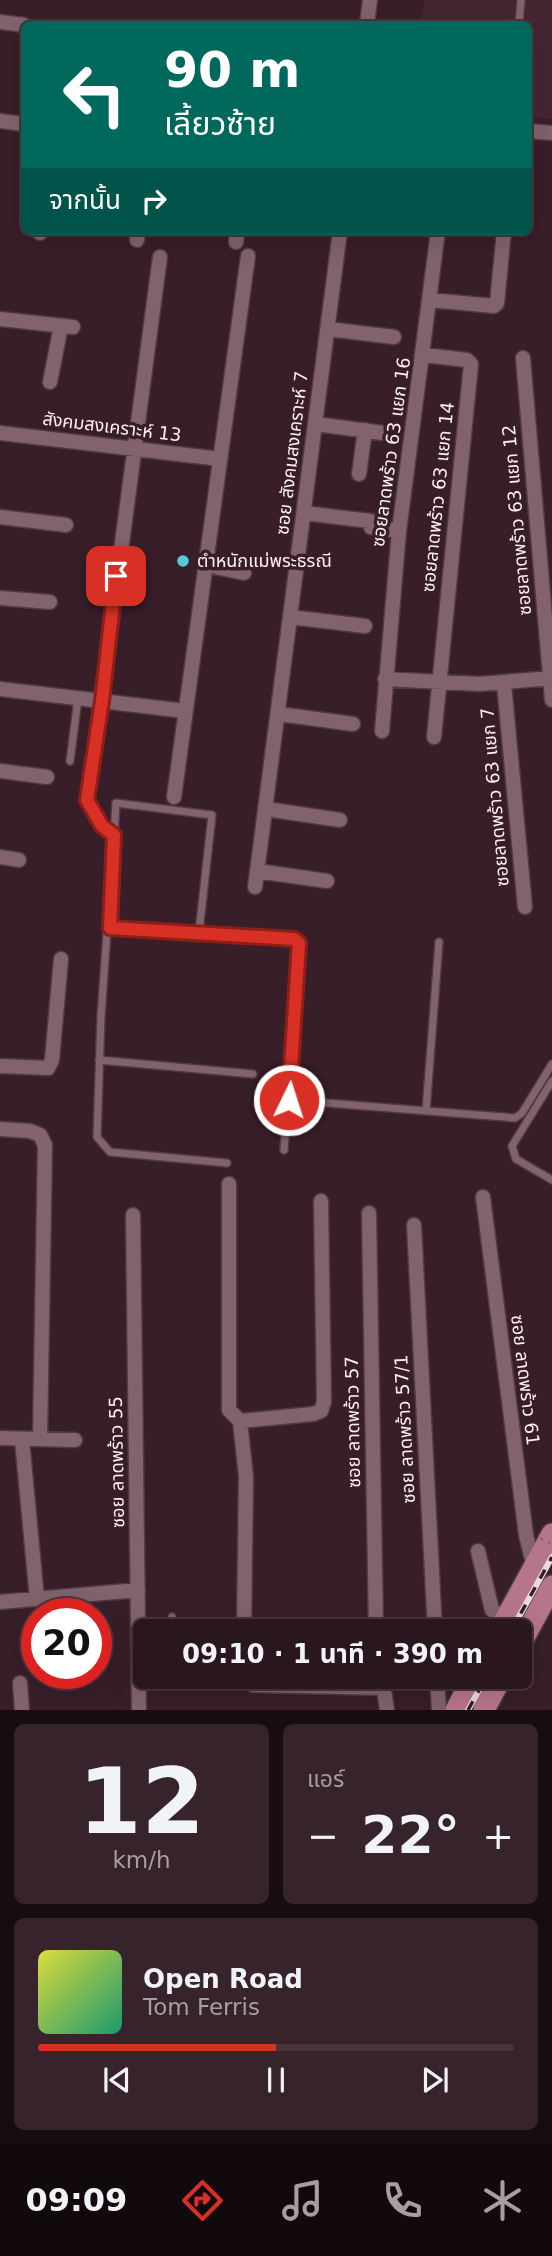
<!DOCTYPE html>
<html lang="th">
<head>
<meta charset="utf-8">
<style>
	:root { --surface:#2a161e; --page:#36232b; --text:#f1f3f6; --muted:#a59fa4; --line:#46353c; --accent:#d93025 }
	body { margin:0; font-family:"DejaVu Sans","Noto Sans Thai",sans-serif; background:var(--page); color:var(--text); height:100vh; display:flex; flex-direction:column; font-size:26px; white-space:nowrap }
	* { box-sizing:border-box; margin:0 }
	p { font-size:23px; color:var(--muted) }
	.icon { flex:none; width:38px; height:38px; fill:none; stroke:currentColor; stroke-width:2; stroke-linecap:round; stroke-linejoin:round }
	.map { position:relative; height:1710px; overflow:hidden }
	.details { display:flex; flex-direction:column; gap:14px; padding:14px; background:#170c10; flex:1 }
	.details>* { flex:none }
	.hud { position:absolute; left:21px; top:21px; width:511px; height:214px; border-radius:10px; box-shadow:0 7px 28px #0002,0 0 0 2px var(--line); background:#00695c; color:#fff; overflow:hidden }
	.speed { position:absolute; left:21px; top:1598px; display:flex; gap:14px; font-size:35px; font-weight:700; text-align:center }
	.speed>* { display:grid; place-content:center; width:91px; height:91px; border-radius:50%; background:var(--surface); box-shadow:0 7px 28px #0002,0 0 0 2px var(--line); line-height:1 }
	.speed .limit { border:10px solid #d22; background:#fff; color:#111 }
	.pin { position:absolute; display:grid; place-items:center; width:60px; height:60px; color:#fff; margin:-30px; border-radius:14px; box-shadow:0 4px 10px #0006 }
	.me { position:absolute; width:77px; margin:-38px; rotate:4deg; stroke-linejoin:round; filter:drop-shadow(0 0 5px #0008) }
	.turn { display:flex; align-items:center; gap:24px; height:147px; padding:0 28px; font-size:32px }
	.turn .icon { width:91px; height:91px; stroke-width:2.5 }
	.turn b { display:block; font-size:49px; line-height:60px }
	.then { display:flex; align-items:center; height:66px; padding:0 28px; background:#0003; gap:14px; font-size:26px }
	.big { font-size:52px; font-weight:700; line-height:1.1 }
	.details .card { flex:1; display:flex; flex-direction:column; justify-content:center; gap:10px; min-width:0; padding:0 24px; border-radius:10px; background:var(--page) }
	.details .dial { align-items:center; gap:0 }
	.dial b { font-size:91px; line-height:1 }
	.song { display:flex; align-items:center; gap:21px }
	.cover { width:84px; height:84px; border-radius:10px; background:linear-gradient(135deg,hsl(60 70% 55%),hsl(160 70% 35%)) }
	.played { height:7px; border-radius:4px; background:linear-gradient(90deg,var(--accent) 50%,var(--line) 50%) }
	.keys { display:flex; justify-content:space-around; direction:ltr }
	.heat { display:flex; justify-content:space-between; align-items:center; font-size:38px; direction:ltr }
	.details .tiles { flex:1; display:grid; gap:14px; grid-template-columns:1fr 1fr }
	.card:last-child { grid-column:span 2 }
	.trip { position:absolute; left:133px; top:1619px; width:399px; height:70px; border-radius:10px; background:var(--surface); box-shadow:0 7px 28px #0002,0 0 0 2px var(--line); font-weight:700; line-height:70px; text-align:center }
	.tabs { display:flex; height:112px; justify-content:space-around; align-items:center; background:#11090c; color:var(--muted) }
	.tabs .icon { width:49px; height:49px }
	.tabs .selected { color:var(--accent) }
	.tabs b { font-size:32px; color:var(--text) }
	.map>svg:first-child { display:block }
	.built { fill:#462532 }
	.lines { fill:none; stroke-linecap:round; stroke-linejoin:round }
	.lane-casing { stroke:#4f3a43; stroke-width:10 }
	.street-casing { stroke:#4f3a43; stroke-width:17 }
	.primary-casing { stroke:#4f3a43; stroke-width:24 }
	.lane { stroke:#81626d; stroke-width:7 }
	.street { stroke:#81626d; stroke-width:14 }
	.primary { stroke:#b5758d; stroke-width:21 }
	.rail-casing { stroke:#e9dadf; stroke-width:6 }
	.rail { stroke:#381e28; stroke-width:3.5; stroke-dasharray:10; stroke-linecap:butt }
	.path-bridge { stroke:#867178; stroke-width:2.5; stroke-dasharray:3.5 5; stroke-linecap:butt }
	.route-casing { stroke:#8d1f18; stroke-width:18 }
	.route { stroke:#d93025; stroke-width:12 }
	.poi-dot { fill:#52cbda; stroke:#381e28; stroke-width:2.5 }
	.labels { text-anchor:middle; stroke-width:7; stroke-linejoin:round; paint-order:stroke }
	.street-label { font-size:18px; fill:#fef0f4; stroke:#381e28 }
	.poi-label { font-size:18px; fill:#fef0f4; stroke:#381e28; text-anchor:start }
</style>
</head>
<body>
<div class="map">
<svg width="552" height="1710" viewBox="0 0 552 1710">
	<rect width="100%" height="100%" fill="#381e28"/>
	<path class="built" d="M424,0H552V119L529,117L528,24H421Z"/>
	<g class="lines">
		<defs>
			<path id="lane" d="M519,24L521,0
				M70,761L78,699
				M90,784C86,805 94,824 114,835L101,1016L97,1137L110,1152L227,1163
				M114,837L116,803L212,815L199,932
				M110,928L290,936L299,943L284,1150
				M99,1060L253,1074
				M552,1081L512,1146L516,1159L552,1180
				M289,1100L515,1118L522,1113L552,1064
				M426,1111L439,942
				M167,1631L172,1617"/>
			<path id="street" d="M0,22L24,25
				M367,24L370,0
				M0,121L24,124
				M528,131L552,133
				M40,233L41,231
				M137,240L138,231
				M236,242L237,231
				M430,300L494,306L497,303L504,231
				M0,319L73,327
				M328,329L394,337
				M424,355L467,360L471,364L434,737
				M523,358L552,700
				M50,382L61,326
				M316,424L383,433
				M0,433L220,459
				M359,474L365,430
				M304,513L370,521L371,527L399,531
				M0,517L66,525
				M206,565L244,573
				M0,598L50,602
				M290,617L365,626
				M385,679L479,684L552,678
				M504,684L525,907
				M0,689L185,711
				M279,714L353,724
				M382,731L399,531L438,231
				M0,771L47,777
				M90,784L160,257
				M174,797L248,256
				M266,809L340,820
				M0,857L19,860
				M257,871L327,881
				M255,887L340,231
				M0,1066L48,1068L52,1060L61,959
				M0,1129L30,1131L40,1135L45,1145L40,1439
				M229,1184V1410L240,1421L246,1477L244,1631
				M483,1197L526,1535L534,1567
				M369,1213L376,1631
				M133,1215L139,1710
				M414,1225L435,1631
				M240,1421L313,1414L321,1411L324,1402L321,1201
				M0,1438L75,1440
				M22,1440L37,1599
				M478,1551L492,1610L505,1619
				M0,1602L138,1590
				M244,1676L253,1685L385,1688
				M382,1676L387,1710
				M437,1676L439,1710
				M20,1683L22,1710"/>
			<path id="primary" d="M499,1631L552,1534
				M520,1645L552,1586
				M456,1710L474,1676
				M484,1710L502,1676"/>
		</defs>
		<use href="#lane" class="lane-casing"/>
		<use href="#street" class="street-casing"/>
		<use href="#primary" class="primary-casing"/>
		<use href="#lane" class="lane"/>
		<use href="#street" class="street"/>
		<use href="#primary" class="primary"/>
		<defs>
			<path id="rail" d="M511,1631L552,1557
				M468,1710L487,1676"/>
		</defs>
		<use href="#rail" class="rail-casing"/>
		<use href="#rail" class="rail"/>
		<path class="path-bridge" d="M540,1538L552,1544"/>
	</g>
	<g class="lines">
		<defs>
			<path id="route" d="M116,576L102,701L87,800L102,826L114,835L110,928L294,939L299,943L289,1100"/>
		</defs>
		<use href="#route" class="route-casing"/>
		<use href="#route" class="route"/>
	</g>
	<circle class="poi-dot" cx="183" cy="561" r="7"/>
	<g class="labels">
		<g class="street-label">
			<text transform="translate(112 427) rotate(7)" y="6">สังคมสงเคราะห์ 13</text>
			<text transform="translate(391 452) rotate(-82)" y="6">ซอยลาดพร้าว 63 แยก 16</text>
			<text transform="translate(292 453) rotate(-83)" y="6">ซอย สังคมสงเคราะห์ 7</text>
			<text transform="translate(438 497) rotate(-84)" y="6">ซอยลาดพร้าว 63 แยก 14</text>
			<text transform="translate(517 520) rotate(-95)" y="6">ซอยลาดพร้าว 63 แยก 12</text>
			<text transform="translate(495 797) rotate(-95)" y="6">ซอยลาดพร้าว 63 แยก 7</text>
			<text transform="translate(525 1380) rotate(83)" y="6">ซอย ลาดพร้าว 61</text>
			<text transform="translate(353 1422) rotate(-91)" y="6">ซอย ลาดพร้าว 57</text>
			<text transform="translate(405 1429) rotate(-93)" y="6">ซอย ลาดพร้าว 57/1</text>
			<text transform="translate(117 1462) rotate(-91)" y="6">ซอย ลาดพร้าว 55</text>
		</g>
		<g class="poi-label">
			<text x="197" y="567">ตำหนักแม่พระธรณี</text>
		</g>
	</g>
</svg>
<div class="speed"><div class="limit">20</div></div>
<div class="pin" style="left:116px;top:576px;background:#d93025"><svg class="icon" aria-label="arrive" viewBox="0 0 24 24"><path d="M6 21V4h12l-3 4 3 4H6"/></svg></div>
<svg class="me" style="left:289px;top:1100px" viewBox="-20 -20 40 40"><circle r="17" fill="#d93025" stroke="#fff" stroke-width="3"/><path d="M0-11L8 9 0 5-8 9z" fill="#fff"/></svg>
<div class="trip">09:10 · 1 นาที · 390 m</div>
<div class="hud">
<div class="turn"><svg class="icon" aria-label="left" viewBox="0 0 24 24"><path d="M17 20v-9H6M10 6l-5 5 5 5"/></svg><div><b>90 m</b>เลี้ยวซ้าย</div></div>
<div class="then">จากนั้น<svg class="icon" aria-label="right" viewBox="0 0 24 24"><path d="M7 20v-9h11M14 6l5 5-5 5"/></svg></div>
</div>
</div>
<section class="details">
<div class="tiles">
<div class="card dial"><b>12</b><p>km/h</p></div>
<div class="card"><p>แอร์</p>
<div class="heat"><a>−</a><b class="big">22°</b><a>+</a></div>
</div>
<div class="card">
<div class="song"><i class="cover"></i><div><b>Open Road</b><p>Tom Ferris</p></div></div>
<div class="played"></div>
<div class="keys"><svg class="icon" aria-label="previous" viewBox="0 0 24 24"><path d="M18 5L8 12l10 7zM5 5v14"/></svg><svg class="icon" aria-label="pause" viewBox="0 0 24 24"><path d="M8 5v14M16 5v14"/></svg><svg class="icon" aria-label="next" viewBox="0 0 24 24"><path d="M6 5l10 7-10 7zM19 5v14"/></svg></div>
</div>
</div>
</section>
<nav class="tabs">
<b>09:09</b>
<svg class="icon selected" aria-label="directions" viewBox="0 0 24 24"><path d="M12 3l9 9-9 9-9-9zM9 14v-3h6M13 9l2 2-2 2"/></svg>
<svg class="icon" aria-label="music" viewBox="0 0 24 24"><path d="M9 18V5l10-2v13"/><circle cx="6" cy="18" r="3"/><circle cx="16" cy="16" r="3"/></svg>
<svg class="icon" aria-label="phone" viewBox="0 0 24 24"><path d="M5 4h4l2 5-3 2q2 4 5 5l2-3 5 2v4C11 20 4 13 5 4z"/></svg>
<svg class="icon" aria-label="climate" viewBox="0 0 24 24"><path d="M12 3v18M4 7l16 10M4 17L20 7"/></svg>
</nav>
</body>
</html>
